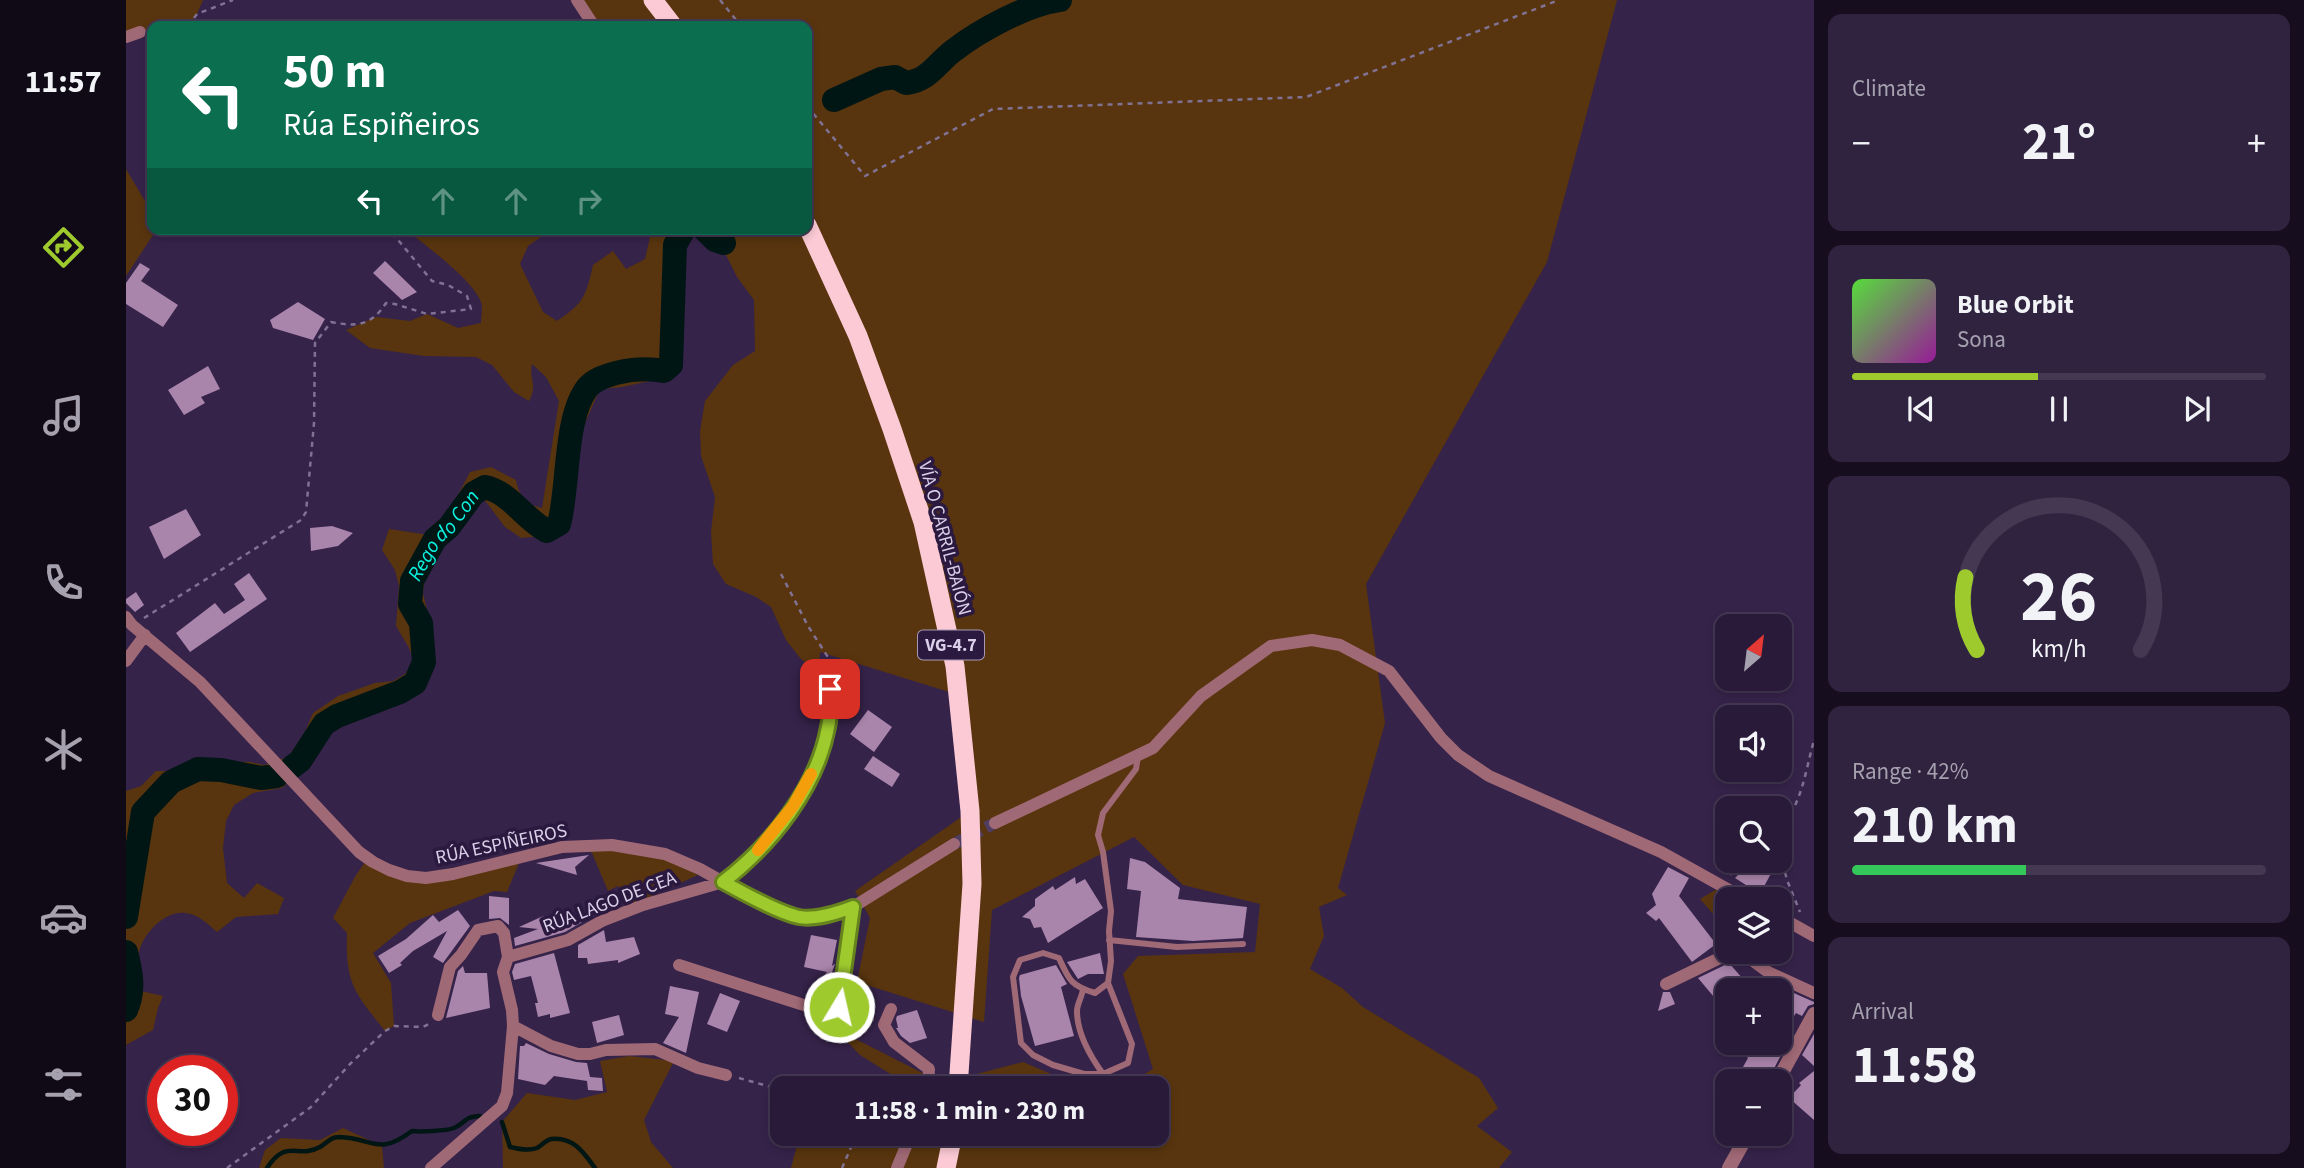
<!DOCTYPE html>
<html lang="en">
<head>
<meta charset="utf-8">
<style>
	:root { --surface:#281a38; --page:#302340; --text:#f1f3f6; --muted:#a5a1ae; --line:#443853; --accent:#9eca2e }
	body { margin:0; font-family:"Source Sans 3",sans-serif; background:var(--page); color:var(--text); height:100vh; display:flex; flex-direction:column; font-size:26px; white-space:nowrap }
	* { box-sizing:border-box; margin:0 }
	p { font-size:23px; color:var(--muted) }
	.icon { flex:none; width:38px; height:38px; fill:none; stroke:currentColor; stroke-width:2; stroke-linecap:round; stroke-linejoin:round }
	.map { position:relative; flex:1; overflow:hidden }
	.details { display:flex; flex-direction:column; gap:14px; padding:14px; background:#160e1f; width:490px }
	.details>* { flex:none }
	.guide { position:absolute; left:21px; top:21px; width:665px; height:214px; border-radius:14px; box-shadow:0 4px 10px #0003,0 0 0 2px var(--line); background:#0b6e4f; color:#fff; overflow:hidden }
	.needle { width:46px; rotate:28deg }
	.buttons { position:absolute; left:1589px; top:614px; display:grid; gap:14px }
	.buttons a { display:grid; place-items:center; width:77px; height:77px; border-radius:14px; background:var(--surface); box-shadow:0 4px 10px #0003,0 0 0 2px var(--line); font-size:35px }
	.speed { position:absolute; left:21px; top:1055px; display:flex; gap:14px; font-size:35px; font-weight:700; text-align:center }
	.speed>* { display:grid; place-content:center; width:91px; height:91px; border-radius:50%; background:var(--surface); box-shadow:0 4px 10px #0003,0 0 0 2px var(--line); line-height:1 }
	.speed .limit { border:10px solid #d22; background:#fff; color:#111 }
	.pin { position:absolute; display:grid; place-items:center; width:60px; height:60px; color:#fff; margin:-30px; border-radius:14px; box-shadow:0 4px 10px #0006 }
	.me { position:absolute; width:77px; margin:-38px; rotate:9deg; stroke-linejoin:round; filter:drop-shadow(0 0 5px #0008) }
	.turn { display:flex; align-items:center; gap:24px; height:147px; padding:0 21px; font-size:32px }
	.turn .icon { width:91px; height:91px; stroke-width:2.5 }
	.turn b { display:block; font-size:49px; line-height:60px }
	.lanes { display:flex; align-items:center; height:66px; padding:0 21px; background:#0003; justify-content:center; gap:35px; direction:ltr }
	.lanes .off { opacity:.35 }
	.big { font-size:52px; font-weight:700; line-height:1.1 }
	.details .tile { flex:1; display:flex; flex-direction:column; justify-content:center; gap:10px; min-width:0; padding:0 24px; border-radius:14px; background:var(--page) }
	.details .dial { align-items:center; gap:0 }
	.dial svg { height:182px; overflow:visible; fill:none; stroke:var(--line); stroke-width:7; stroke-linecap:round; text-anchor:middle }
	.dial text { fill:var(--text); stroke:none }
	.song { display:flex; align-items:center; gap:21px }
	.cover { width:84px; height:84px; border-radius:10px; background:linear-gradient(135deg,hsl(110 70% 55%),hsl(300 70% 35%)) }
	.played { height:7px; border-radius:4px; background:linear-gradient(90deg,var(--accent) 45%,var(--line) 45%) }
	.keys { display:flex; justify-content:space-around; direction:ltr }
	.heat { display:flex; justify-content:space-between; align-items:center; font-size:38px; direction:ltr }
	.charge { height:10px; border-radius:5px; background:linear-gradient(90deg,#34c759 42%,var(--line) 0) }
	.trip { position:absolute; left:644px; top:1076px; width:399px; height:70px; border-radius:14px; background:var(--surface); box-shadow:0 4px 10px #0003,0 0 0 2px var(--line); font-weight:700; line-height:70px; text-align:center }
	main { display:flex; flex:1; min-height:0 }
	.tabs { display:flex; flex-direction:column; width:126px; justify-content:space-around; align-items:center; background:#100a16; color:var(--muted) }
	.tabs .icon { width:49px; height:49px }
	.tabs .active { color:var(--accent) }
	.tabs b { font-size:32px; color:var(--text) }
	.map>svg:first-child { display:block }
	.green { fill:#58350e }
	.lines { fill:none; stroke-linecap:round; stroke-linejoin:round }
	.stream { stroke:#001614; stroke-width:4.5 }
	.river { stroke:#001614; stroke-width:24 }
	.building { fill:#a984ab }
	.minor-tunnel { stroke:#4f3d62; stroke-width:12; stroke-dasharray:12 6; stroke-linecap:butt }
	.path { stroke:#817293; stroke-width:2.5; stroke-dasharray:5 5; stroke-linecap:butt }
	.service { stroke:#a06976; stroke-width:6 }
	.minor { stroke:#a06976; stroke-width:12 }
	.tertiary { stroke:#a06976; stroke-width:14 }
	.trunk { stroke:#fbcad4; stroke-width:19 }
	.route-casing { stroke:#67831e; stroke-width:18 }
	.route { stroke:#9eca2e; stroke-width:12 }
	.slow { stroke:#f59e0b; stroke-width:12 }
	.labels { text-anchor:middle; stroke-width:7; stroke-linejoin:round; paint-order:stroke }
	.shield { fill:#2c193f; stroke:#a699b6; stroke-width:2 }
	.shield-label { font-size:18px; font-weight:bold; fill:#dad0e9 }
	.street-label { font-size:19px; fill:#dad0e9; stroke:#2c193f }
	.water-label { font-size:21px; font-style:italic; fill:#0bf3e0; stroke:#2c193f }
</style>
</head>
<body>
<main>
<nav class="tabs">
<b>11:57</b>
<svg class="icon active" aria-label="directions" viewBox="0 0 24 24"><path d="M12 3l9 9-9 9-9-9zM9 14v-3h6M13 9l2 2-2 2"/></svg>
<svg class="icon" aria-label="music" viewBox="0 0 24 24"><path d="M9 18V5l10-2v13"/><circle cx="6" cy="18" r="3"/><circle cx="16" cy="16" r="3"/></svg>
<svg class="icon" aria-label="phone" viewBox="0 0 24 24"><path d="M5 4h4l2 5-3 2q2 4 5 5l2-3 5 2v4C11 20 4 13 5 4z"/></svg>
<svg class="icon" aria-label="climate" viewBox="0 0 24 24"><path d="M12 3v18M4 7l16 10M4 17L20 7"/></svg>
<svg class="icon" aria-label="car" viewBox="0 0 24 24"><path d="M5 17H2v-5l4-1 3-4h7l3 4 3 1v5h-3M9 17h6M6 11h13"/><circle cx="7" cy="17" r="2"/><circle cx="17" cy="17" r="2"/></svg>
<svg class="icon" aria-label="filters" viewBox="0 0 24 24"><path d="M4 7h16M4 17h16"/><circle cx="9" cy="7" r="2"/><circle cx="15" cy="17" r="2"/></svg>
</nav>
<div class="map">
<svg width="1688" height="1168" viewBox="0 0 1688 1168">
	<rect width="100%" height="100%" fill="#36234a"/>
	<path class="green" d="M0,0H77L71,14L62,26L39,24L14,32L0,31Z
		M451,0H1491L1421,262L1240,584L1259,723L1212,888L1221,895L1193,907L1198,936L1184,969L1216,988L1237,1007L1353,1078L1372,1108L1351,1126L1386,1152L1373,1168H665L674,1134H1031V1088H995L1027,1069L997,974L1012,956L1129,952L1134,904L1057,885L1008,837L866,910L858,1022L731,982L744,918L729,891L844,811L833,695L694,652L692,673L674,658L660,640L645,607L630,597L600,584L587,564L585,532L589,497L575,456L574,431L579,401L607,365L629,351L628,300L611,277L600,255L580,241L565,235L558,250L551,364L542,377L496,387L474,389L455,432L445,518L435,534L395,538L379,527L357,498L300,569L297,593L304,624V665L287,693L209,723L181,766L156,788L127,793L108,805L100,821L97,848L101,883L118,898L131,883L158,898L152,914L110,917L91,932C82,924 72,914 59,913C37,910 13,938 12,958C12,969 15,980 15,991L37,996L32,1008L27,1030L0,1045V791L15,786L30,771H54L75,761L125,762L138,765L162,757L178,734L187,713L212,696L249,683L267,681L279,674L288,660L283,648L270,626L273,586L269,570L256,550L263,529L303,535L322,514L344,472L365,467L390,480C393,496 400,505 416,508L433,401L420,377L406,364C403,380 412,384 403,401L388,392L366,365L350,357L298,356L244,348L220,330L250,317L284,321L301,314L332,328L355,323C355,317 357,307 355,302C346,279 299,245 279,229H421L419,234L402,246L394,264L417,312L431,321C458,303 460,296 467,265L487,251L500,269L519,259L525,233L531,229H681V26H468Z
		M0,169L26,213V229H31L0,276Z
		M455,846L539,854L572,875L508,904L492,886L482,891L466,853Z
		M396,856L381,892L368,891L284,923L247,953L265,983L268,1026L259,1031C229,993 219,984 221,933L207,918L230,875L242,858L281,876Z
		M1591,889L1602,896L1588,915L1574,899Z
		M708,1028L816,1083L897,1062L958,1088H774L766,1075L734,1055Z
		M503,1056L539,1060L547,1063L518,1120L525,1142L547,1168H377L376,1122L401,1093L449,1100L481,1092L474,1061Z
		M217,1128L256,1146L258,1168H133L139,1150L155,1138L194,1140Z"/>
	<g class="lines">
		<path class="stream" d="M376,1122L384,1147C392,1149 403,1151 411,1148C416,1145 420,1140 425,1139C447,1136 458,1153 469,1168
			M141,1168C160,1138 172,1159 194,1147C201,1143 204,1137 213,1137C248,1138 251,1157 286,1131C294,1132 320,1131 328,1128C341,1122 337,1117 354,1116"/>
		<g class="river">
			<path d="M708,100L755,79L769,77L780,83C803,80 810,64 827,51C854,30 900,5 934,0"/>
			<path d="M578,229L589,240L598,243"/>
			<path id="s1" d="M166,767L174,761L198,724L211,716L274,692L289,683L298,662L295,623L284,604L286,581L309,539L323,527L348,493L359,487C385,493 398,519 421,531L433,524C443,488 438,416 462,387C469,379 479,376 490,373C506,369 522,368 538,371L545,365L549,245L558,229"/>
			<path d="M0,917L17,812L45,782L72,769L95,770L135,778L151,776"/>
			<path d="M0,952C5,971 9,991 0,1010"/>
		</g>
	</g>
	<path class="building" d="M259,261L291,292L276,300L247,273Z
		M14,263L24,269L15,281L52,305L37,327L0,304V283Z
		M172,302L199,319L187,340L147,328L144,320Z
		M82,366L94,389L75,397L79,403L58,415L42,390Z
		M60,509L75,535L38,559L23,527Z
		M206,526L227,533L212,546L185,551L184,528Z
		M123,573L141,599L64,652L50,633L89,603L98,614L119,600L108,584Z
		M10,592L18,605L9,612L0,603V599Z
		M719,681L734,700L713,707L714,684Z
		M742,710L766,727L748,752L724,734Z
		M747,756L774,774L766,787L738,769Z
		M463,855L449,867L451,875L410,863Z
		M1004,858L1019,862L1054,888L1052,899L1121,907L1117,938L1067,941L1010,937L1015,891L1001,889Z
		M1626,861H1638L1649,866L1634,894L1609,878Z
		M1542,867L1563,878L1553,896L1590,944L1566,962L1533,918L1530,921L1520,913L1530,905L1526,894Z
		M949,877L950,884L959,879L977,908L922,943L915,927L908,928L904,919L896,917L909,906V899L927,886L929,890Z
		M363,896L383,898V925L374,918L363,919Z
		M332,910L344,926L317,963L307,957L321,931L287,951L274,963L276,965L263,973L252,956L280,939L307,915L313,922Z
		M446,910L450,920L471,911L472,913L439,932L389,946L388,938L412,929L393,927L415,917Z
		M478,930L480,942L508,937L514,954L492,963V960L462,964L461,958H452V945Z
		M685,935L711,940L706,966L709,964L700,989L706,994L701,1001L686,992L701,972L678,967Z
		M428,953L444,1013L424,1018V1014L412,1017L409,1003H412L405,976L388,980L386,972L389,964Z
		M974,953L978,974H962L952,979L941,962Z
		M1603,963L1624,987L1633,977L1650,990H1601V996L1593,1003L1572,978Z
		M930,965L941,984L935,987L948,1036L909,1046L895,996L893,978L894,975Z
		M337,966L339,973H361L364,1008L320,1018L332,971Z
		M544,986L573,992L560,1053L537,1043L553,1017L539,1014Z
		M1661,990L1688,1002V1004L1682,1006L1676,1016L1670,1013L1658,1031L1665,1036L1641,1082H1623L1612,1076L1622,1058L1606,1043H1654V993L1658,997Z
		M1537,992H1544L1549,1004L1532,1011Z
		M594,993L614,1001L601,1032L581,1024Z
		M791,1010L801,1038L784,1043L775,1036L770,1028H772L770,1019L771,1016Z
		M493,1015L498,1035L471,1043L466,1022Z
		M1688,1034V1066L1676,1055Z
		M400,1043L423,1054L450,1062L461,1063L464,1077L476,1078L477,1091L462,1090L461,1081L428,1076L419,1085L392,1079L394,1046H398Z
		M1688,1071V1120L1663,1098L1675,1085L1673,1083Z"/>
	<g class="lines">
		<path class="minor-tunnel" d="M828,844L869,823"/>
		<path class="path" d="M594,0L615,26
			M32,26L39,24L47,26
			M62,26L71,14L107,0
			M681,106L739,176L867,109L1180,97L1433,0
			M655,574L682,626L707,665
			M18,618L175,520L180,512L188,423L189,343L205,322C231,327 245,326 260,303L269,304L301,314L345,309L341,296L322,285L306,281L263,229
			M1654,831C1677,799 1678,777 1688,740
			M1654,853L1661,880L1674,912
			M1604,875L1615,861
			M613,1078L656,1090
			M101,1168L185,1107L224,1064L259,1031L268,1026L297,1027L303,1024
			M716,1168L726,1145V1134"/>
		<path class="service" d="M983,940L1051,947L1117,944
			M982,983L1006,1044L1002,1063L977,1074H958L927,1065L907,1055L895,1043L887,977L894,960L917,953L933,958C943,980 945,986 969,993L982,983L985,961L983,931L985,911L977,852L972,835L977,813L1010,769L1012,756
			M957,989C956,997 951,1004 951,1011C951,1034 964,1056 977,1074"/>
		<path class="minor" d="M451,0L468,26
			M0,37L14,32
			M0,617L6,625L74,682L233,852L247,862L263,870L281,876L300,878L327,874L436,847L486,845L539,854L574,869L615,892L674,917L708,915L727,907L828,844
			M0,661L19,635
			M869,823L1027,748L1075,696L1145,646L1186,640L1214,645L1263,671L1315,738L1332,755L1363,776L1535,852L1621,900
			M1654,917L1688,936
			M1601,921L1598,930L1601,936
			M1615,952L1642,972L1688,993
			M382,957L442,940L476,921L517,905L597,882L615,868L639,843L667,806L683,780L703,726L706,679L717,672
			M553,965L684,1007L706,1011L713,1007L727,907
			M1540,984L1600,955L1615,952
			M765,1009L758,1025L768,1042L803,1069L802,1088
			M387,1026L425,1046L452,1054H464L480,1050L529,1049L572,1068L600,1075
			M305,1168L376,1106L381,1093L387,1026L386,1010L377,972L382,957L378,933L372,926L352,930L335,955L324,967L312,1015
			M771,1168L785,1134"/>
		<path class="tertiary" d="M1651,1082L1688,1014
			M1603,1168L1622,1134"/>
		<path class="trunk" d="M527,0L547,26
			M681,225L732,336L766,429L797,522L829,666L844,811L846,884L832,1088
			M820,1168L827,1134"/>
	</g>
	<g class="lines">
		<defs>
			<path id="route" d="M704,689C704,702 705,715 702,727C691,788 645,845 597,882C615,892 654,913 673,917C690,920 711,913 727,907L713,1007"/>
		</defs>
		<use href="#route" class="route-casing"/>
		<use href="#route" class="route"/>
		<path class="slow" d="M632,850L667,806L685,774"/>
	</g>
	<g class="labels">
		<rect class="shield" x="792" y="630.5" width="66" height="29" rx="5"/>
		<g class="shield-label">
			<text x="825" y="651">VG-4.7</text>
		</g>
		<g class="street-label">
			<text transform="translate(820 538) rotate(75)" y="7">VÍA O CARRIL-BAIÓN</text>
			<text transform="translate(375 843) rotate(-12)" y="7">RÚA ESPIÑEIROS</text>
			<text transform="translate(483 901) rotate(-21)" y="7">RÚA LAGO DE CEA</text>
		</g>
		<g class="water-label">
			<text dy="7" stroke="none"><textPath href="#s1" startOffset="317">Rego do Con</textPath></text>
		</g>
	</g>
</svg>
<div class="buttons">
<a><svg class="needle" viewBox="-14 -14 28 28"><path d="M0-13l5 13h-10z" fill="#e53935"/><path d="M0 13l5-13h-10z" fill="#a5a1ae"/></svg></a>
<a><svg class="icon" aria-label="sound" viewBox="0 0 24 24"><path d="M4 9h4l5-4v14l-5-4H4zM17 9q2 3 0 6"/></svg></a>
<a><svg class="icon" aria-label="search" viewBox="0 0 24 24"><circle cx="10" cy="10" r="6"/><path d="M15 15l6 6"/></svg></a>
<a><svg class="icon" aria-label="layers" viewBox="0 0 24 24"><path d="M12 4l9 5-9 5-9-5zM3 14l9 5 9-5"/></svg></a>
<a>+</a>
<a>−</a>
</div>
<div class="speed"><div class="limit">30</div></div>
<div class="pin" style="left:704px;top:689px;background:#d93025"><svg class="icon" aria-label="arrive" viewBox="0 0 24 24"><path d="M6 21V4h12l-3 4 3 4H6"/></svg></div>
<svg class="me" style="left:713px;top:1007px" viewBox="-20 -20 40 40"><circle r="17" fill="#9eca2e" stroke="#fff" stroke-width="3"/><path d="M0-11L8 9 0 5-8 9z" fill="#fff"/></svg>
<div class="trip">11:58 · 1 min · 230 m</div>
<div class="guide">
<div class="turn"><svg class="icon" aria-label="left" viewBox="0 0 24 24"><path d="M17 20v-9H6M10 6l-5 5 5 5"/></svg><div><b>50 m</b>Rúa Espiñeiros</div></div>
<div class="lanes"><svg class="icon" aria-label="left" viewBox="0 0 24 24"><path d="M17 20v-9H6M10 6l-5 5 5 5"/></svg><svg class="icon off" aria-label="ahead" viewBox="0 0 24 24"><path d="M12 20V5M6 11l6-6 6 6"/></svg><svg class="icon off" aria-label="ahead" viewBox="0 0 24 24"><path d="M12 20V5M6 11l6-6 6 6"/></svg><svg class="icon off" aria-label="right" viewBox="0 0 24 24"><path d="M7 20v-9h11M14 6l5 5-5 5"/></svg></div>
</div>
</div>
<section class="details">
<div class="tile"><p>Climate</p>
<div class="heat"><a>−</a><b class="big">21°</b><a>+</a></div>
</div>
<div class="tile">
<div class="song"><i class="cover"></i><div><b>Blue Orbit</b><p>Sona</p></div></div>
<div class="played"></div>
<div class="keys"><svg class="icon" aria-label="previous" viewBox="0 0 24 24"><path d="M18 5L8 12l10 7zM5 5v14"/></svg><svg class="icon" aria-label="pause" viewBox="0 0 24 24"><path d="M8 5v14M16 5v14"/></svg><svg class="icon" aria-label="next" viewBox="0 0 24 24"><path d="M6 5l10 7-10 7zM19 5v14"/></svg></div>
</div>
<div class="tile dial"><svg viewBox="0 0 100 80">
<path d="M14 69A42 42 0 1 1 86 69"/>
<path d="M14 69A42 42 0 0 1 9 37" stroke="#9eca2e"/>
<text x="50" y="56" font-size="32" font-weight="700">26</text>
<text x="50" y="72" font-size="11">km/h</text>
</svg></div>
<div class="tile"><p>Range · 42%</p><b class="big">210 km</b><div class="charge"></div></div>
<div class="tile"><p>Arrival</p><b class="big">11:58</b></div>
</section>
</main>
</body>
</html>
